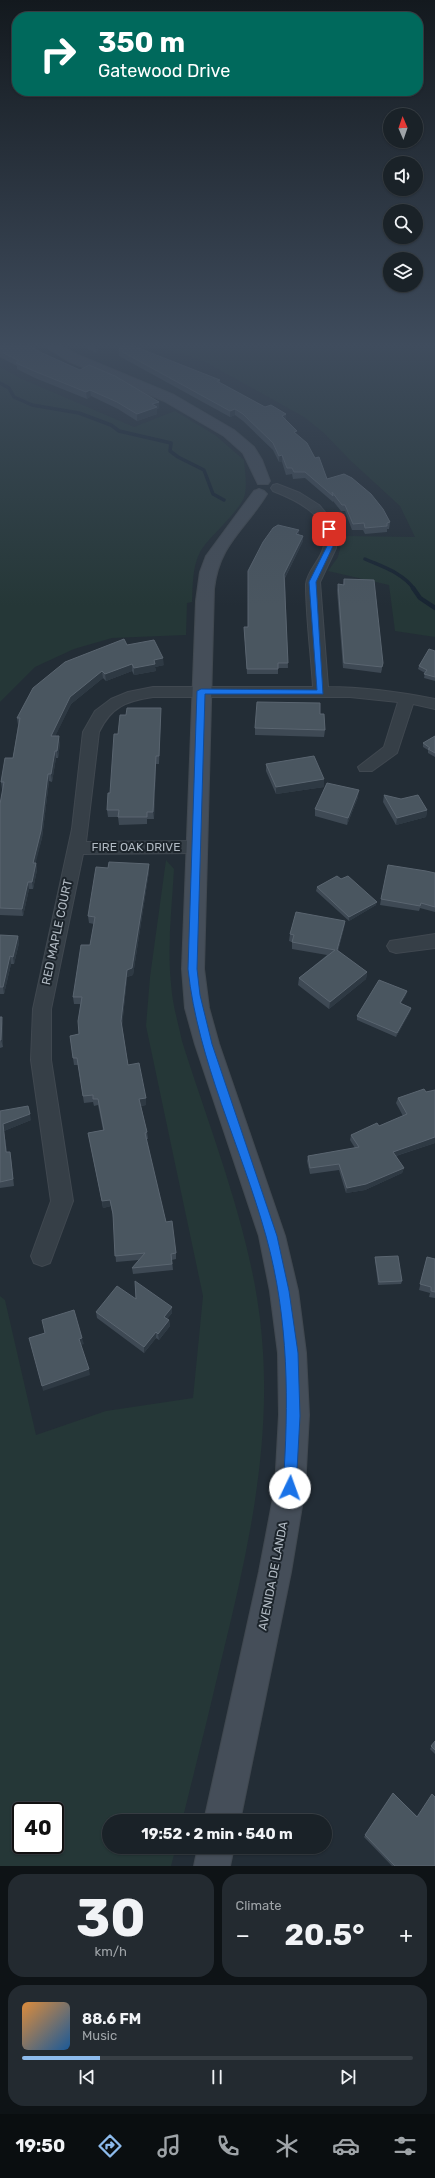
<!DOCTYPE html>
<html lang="en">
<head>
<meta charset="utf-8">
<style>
	:root { --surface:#1a2228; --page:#232a30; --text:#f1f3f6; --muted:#9fa4a8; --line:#383f45; --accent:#8dbbec }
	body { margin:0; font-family:Rubik,sans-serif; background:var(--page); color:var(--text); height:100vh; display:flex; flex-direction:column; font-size:15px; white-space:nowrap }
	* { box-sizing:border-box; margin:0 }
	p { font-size:13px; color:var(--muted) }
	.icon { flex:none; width:22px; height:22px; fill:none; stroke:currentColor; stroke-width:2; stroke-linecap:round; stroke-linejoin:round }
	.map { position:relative; height:1866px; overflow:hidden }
	.sheet { display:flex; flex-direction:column; gap:8px; padding:8px; background:#0e1316; flex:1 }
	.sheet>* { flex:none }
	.top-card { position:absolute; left:12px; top:12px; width:411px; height:84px; border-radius:16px; box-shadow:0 1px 3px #0004,0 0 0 1px var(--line); background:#00695c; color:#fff; overflow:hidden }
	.needle { width:26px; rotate:358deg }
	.controls { position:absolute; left:383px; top:108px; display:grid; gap:8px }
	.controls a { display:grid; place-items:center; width:40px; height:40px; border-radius:50%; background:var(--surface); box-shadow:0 1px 3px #0004,0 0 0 1px var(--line); font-size:20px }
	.speed { position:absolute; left:12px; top:1802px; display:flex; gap:8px; font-size:20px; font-weight:700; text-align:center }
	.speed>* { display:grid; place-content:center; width:52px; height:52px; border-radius:50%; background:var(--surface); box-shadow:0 1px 3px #0004,0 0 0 1px var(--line); line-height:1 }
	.speed .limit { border:2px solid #111; border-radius:6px; background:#fff; color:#111 }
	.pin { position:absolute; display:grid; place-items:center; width:34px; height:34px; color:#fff; margin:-17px; border-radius:8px; box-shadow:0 2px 6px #0006 }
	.me { position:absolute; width:44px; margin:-22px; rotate:3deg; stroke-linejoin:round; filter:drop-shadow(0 0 3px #0008) }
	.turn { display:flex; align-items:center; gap:14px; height:84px; padding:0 20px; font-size:18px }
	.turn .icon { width:52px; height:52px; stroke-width:2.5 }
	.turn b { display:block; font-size:28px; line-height:34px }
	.big { font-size:30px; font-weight:700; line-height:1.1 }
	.sheet .card { flex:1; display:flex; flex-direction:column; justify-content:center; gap:6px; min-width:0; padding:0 14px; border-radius:16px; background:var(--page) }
	.sheet .dial { align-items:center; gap:0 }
	.dial b { font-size:52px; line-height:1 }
	.song { display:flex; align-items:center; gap:12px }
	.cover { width:48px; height:48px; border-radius:6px; background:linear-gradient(135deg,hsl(30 70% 55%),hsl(210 70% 35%)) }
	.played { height:4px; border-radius:2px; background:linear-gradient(90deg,var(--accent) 20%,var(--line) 20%) }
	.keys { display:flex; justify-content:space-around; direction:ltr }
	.heat { display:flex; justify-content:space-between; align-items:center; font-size:22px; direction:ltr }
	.sheet .tiles { flex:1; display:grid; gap:8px; grid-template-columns:1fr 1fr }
	.card:last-child { grid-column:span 2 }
	.trip { position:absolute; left:102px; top:1814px; width:230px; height:40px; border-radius:20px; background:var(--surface); box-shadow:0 1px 3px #0004,0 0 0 1px var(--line); font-weight:700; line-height:40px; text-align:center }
	.dock { display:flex; height:64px; justify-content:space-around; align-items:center; background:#0a0e10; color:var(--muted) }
	.dock .icon { width:28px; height:28px }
	.dock .on { color:var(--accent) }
	.dock b { font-size:18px; color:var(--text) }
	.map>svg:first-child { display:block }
	.green { fill:#253737; fill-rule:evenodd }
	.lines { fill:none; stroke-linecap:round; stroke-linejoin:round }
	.stream-far1 { stroke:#182532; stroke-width:3.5 }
	.stream { stroke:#182532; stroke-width:4.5 }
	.street-casing { stroke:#404850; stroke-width:2 }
	.secondary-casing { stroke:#404850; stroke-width:2 }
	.street { fill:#363f47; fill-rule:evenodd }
	.secondary { fill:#454e59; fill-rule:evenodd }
	.wall { fill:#3e4954 }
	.shaded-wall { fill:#2e3943 }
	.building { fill:#4a5660; stroke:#5a6570 }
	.route { fill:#1a73e8; stroke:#114b97 }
	.labels { text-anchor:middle; stroke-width:4; stroke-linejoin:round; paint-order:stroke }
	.street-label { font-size:12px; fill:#b1bac3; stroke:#1c242b }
</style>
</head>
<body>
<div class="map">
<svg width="435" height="1866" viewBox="0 0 435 1866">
	<rect width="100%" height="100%" fill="#232d36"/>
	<path class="green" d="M153,345H435V637L395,631L389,585L328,571L338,557L343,536L415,537L400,506L351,461L324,433L304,417L202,360Z
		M0,367L22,379L134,427L175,411L215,435L244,460C245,471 247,483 245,494C242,510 210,535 200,552C192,568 193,585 192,602L187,603L186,635L112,638L74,649L35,667L0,702Z
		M166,860L174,869C172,907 167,945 171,983C172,1003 178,1022 182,1041C210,1130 249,1226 260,1319C274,1433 250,1543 223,1653C210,1709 196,1765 182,1821H109V1847H176L171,1866H0V1296L5,1300L36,1435L106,1411L193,1398L203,1296L146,1026L150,977ZM21,1811H55V1845H21Z"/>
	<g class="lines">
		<path class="stream-far1" d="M0,383L9,388L14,397L32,405L79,413L111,425L119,431L171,443L170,451L178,457L204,470L213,494L224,500
			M365,559C383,567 403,573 414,589"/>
		<path class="stream" d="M413,588L420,598L435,608"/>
		<defs>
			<path id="street" d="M277,484L300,493L319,505L334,523L337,532L336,548L320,582L328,687C364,687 400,692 435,699V709L413,704L397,753L372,771H360L358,767L384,747L398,702L350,697H153C126,701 111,707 99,732L86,842L196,841L202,843L204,847L202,851L196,853L83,854L51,1009V1060L73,1201L50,1263L42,1266L34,1263L31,1256L51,1201L31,1060L33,1009L72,829L83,732L95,711L111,699L128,692L153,687H313C311,653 306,618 306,584C307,573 317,563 321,554C337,519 299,501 273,491L271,488L273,485Z
				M435,934V948L396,953L390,951L387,946L390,941Z"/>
			<path id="secondary" d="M43,345H59L78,355L174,395L234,430L254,447L262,460L270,481L268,484H258L243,453L224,436L164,401L68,361Z
				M259,489L264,491L267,494C245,530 219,544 214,589L204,969L209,1008L219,1044L285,1236L298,1291L306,1353L309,1415L305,1488L291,1572L240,1821H204L259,1572L275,1488L279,1415L278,1353L270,1291L259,1236L195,1044L185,1008L182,969L196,601L200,572L206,556L254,491Z
				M198,1847H234L230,1866H194Z"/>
		</defs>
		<use href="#street" class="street-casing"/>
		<use href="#secondary" class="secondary-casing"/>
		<use href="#street" class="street"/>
		<use href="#secondary" class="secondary"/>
	</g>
	<path class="wall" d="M0,345L40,352L80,370L159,402V408L157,409V414L137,421L118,409L91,396L87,399L35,378L17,369V366L0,357Z
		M81,345H100L96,353Z
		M119,350L220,380V383L265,407L286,414V420L297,435L327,479L390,522L389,529H387V532L365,534L363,530H352L345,511H341L333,501V502L305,478L293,479L292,474L286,475L282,462H279L273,450L243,421L235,415L230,417L119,356Z
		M299,530V535L303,541L285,578L288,668H278V674H247L244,627H248Z
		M344,579L374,580L382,669L381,673L343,668L337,590L338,584L343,585Z
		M127,645L164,665L155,667L156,671L134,675L132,671L106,681L103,678L71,704L55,736L60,743L58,758H56L52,782L49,781L42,838L35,863H36L37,870L33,889H29L23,916L0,915V804L3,789H2L1,782L13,758L18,725L17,718Z
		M435,651V681L424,678L425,673L418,669L419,666Z
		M161,708L159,764H156L154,819H147V824L119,825L118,817H108L107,810L110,793L118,734L126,715Z
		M320,714L325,730L324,737L255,735V728Z
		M435,736V757L428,753V750L423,747V743Z
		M266,764L324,779V787L276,794L266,771Z
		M384,795L427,810L426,817L396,825L383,802Z
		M358,797L347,825L315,816V809Z
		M149,864V871L133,975L127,977L122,1026L128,1065L146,1098V1105L141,1106L147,1132L148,1139H146L166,1222L176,1253V1259L172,1260L173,1270L133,1274L132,1268L139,1260L116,1262L113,1218L111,1206L103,1208L88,1133L103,1130L98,1105L94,1106L93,1102L84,1103L78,1065H74L70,1036L79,1034L80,1004H74L73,997L90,945L94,924L89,923L88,916L108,868Z
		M435,873V912L420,908L419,911L380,905L381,899Z
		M341,879L376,905L349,921L316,891L317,887Z
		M345,921L344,928L338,951L367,972L366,979L329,1009L298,985L299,978L327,955L292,949V942L289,941L290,934Z
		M0,935L18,936L19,943L14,964H11L4,994H0Z
		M407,991L406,995L401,1003L411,1008L410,1012L396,1037L357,1020V1016Z
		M0,1017L3,1024V1047L0,1048Z
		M435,1090V1143L396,1156L404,1168L402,1173L365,1190L346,1193L339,1170L310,1174L307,1161L308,1156L355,1148L350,1140L351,1135L379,1126L403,1116L396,1103L398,1098Z
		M0,1111L31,1120L4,1131L7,1152H10L11,1158L14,1186L0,1188Z
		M375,1257L402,1281L401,1284L378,1285L375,1260Z
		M427,1257L435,1259V1298L429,1297L430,1293L419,1290Z
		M136,1299L172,1307V1313L167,1319L169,1320L170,1326L159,1340L156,1338L144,1353L97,1318L96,1312Z
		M435,1741V1754L430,1749Z
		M393,1793L417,1816L435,1866H392L364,1837Z"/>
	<path class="shaded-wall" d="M96,345H100L96,353L95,346Z
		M90,390L91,396L87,399L86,392Z
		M159,402V408L157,409V414L137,421V414L152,404Z
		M235,409V415L230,417V411Z
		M286,414V421L282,416Z
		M282,455V462H279V456Z
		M299,530V535L296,534Z
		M303,536V541L284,579V574Z
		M163,658L164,665L155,667L156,671L134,675V668L154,660Z
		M132,664V671L106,681L105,674Z
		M102,671L103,678L71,704L52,743L51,736L70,697Z
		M161,708V715L159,764V756Z
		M59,736L60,743L58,758L57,751Z
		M55,751L56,758L52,782L51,774Z
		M156,756V764L154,819L153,812Z
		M48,774L49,781L42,838L34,870L33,863Z
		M324,779V787L276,794V787Z
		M359,790L358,797L347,825L348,818Z
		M427,810L426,817L396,825L397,818Z
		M36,863L37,870L33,889L32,882Z
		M149,864V871L133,975L127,977L122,1028L121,1021L127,970Z
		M28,882L29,889L23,916L22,909Z
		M377,902L376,905L349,921V917Z
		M345,921L344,928L336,957L337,950Z
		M18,936L19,943L14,964L13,957Z
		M10,956L11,964L4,994L3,987Z
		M367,972L366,979L329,1009L330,1002Z
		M407,991L406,995L399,1007L400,1003Z
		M411,1008L410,1012L396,1037L397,1033Z
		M2,1017L3,1024V1047L1,1040Z
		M146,1098V1105L140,1106L139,1099Z
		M30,1114L31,1120L4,1131L8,1159L6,1152L3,1124Z
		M435,1137V1143L392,1157L393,1152Z
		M404,1168L402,1173L365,1190L346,1193L347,1188Z
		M110,1200L111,1206L103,1208L102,1201Z
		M172,1307V1313L164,1323V1317Z
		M169,1320L170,1326L159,1340L158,1334Z
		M156,1332V1338L144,1353V1347Z
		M82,1338L84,1344L81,1345L79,1339Z
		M89,1369L90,1375L43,1391L42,1386Z"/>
	<path class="building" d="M0,345H29L40,352L80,370L89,365L115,376L159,402L152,404L157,407L137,414L117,402L90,390L86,392L34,371L16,363L19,361L0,351Z
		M121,345H131L220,380L217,381L265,407L271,405L286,414L282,416L297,431L294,432L307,443L315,458L319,457L327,479L344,474L352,478L371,494L383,509L390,522L387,523V526L365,528L364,523L353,524L345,505H342L332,492L333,496L305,472H294L292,468H287L282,455L279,456L273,443L243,414L235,409L230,411L119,350Z
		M278,525L299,530L296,534L303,536L284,574L288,663H278V669H247L244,627H248V571L263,542L273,528Z
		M344,579L374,580L383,663L382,667L344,663L338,584L344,585Z
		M124,639L127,645L154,640L163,658L154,660L155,664L134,668L132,664L105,674L102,671L70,697L51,736H59L57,751H55L51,774H48L41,831L33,863H36L32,882H28L22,909L0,908V804L4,782H1L5,758H13L20,718H17L33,688L65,662Z
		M429,649L435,651V677L424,674L427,670L419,666Z
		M257,702L320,703V714H324L325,730L255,728Z
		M127,708H161L159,756H156L153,812H147V817H118L119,810H107L108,793H110L114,734H118L120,715H126Z
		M435,736V753L428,749L430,748L423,743Z
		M314,756L324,779L276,787L266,764Z
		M327,783L359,790L348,818L315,809Z
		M384,795L401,799L418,795L427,810L397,818Z
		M109,862L149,864L132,968L127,970L121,1021L128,1065L139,1063L146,1098L139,1099L147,1132L145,1133L166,1222L172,1221L176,1253L171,1254L172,1264L132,1268L145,1253L115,1256L113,1214L110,1200L102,1201L88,1133L104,1130L98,1099H93V1095L83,1096L77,1058H73L70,1036L79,1034L78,1021L82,997H73L81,945H90L95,917L88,916L96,867L108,868Z
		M388,865L426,871L435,873V907L421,903L420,906L381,899Z
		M337,876L341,879L348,876L377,902L349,917L317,887Z
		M296,912L345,921L337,950L367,972L330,1002L299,978L335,950L292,942L294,935L290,934Z
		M0,935L18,936L13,957L10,956L3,987H0Z
		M379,980L407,991L400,1003L411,1008L397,1033L357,1016Z
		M0,1017H2L1,1040H0Z
		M424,1089L426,1092L435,1090V1137L393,1152L404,1168L366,1184L347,1188L339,1164L310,1168L308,1156L359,1147L351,1135L377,1123L379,1126L407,1114L398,1098Z
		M28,1106L30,1114L3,1124L6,1152H10L13,1179L0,1182V1111Z
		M398,1256L402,1281L379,1282L375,1257Z
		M427,1257L435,1259V1292L431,1291V1287L420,1284Z
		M135,1281L172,1307L164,1317L169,1320L158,1334L156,1332L144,1347L96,1312L117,1286L136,1299Z
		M74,1310L82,1338L79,1339L89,1369L42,1386L29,1338L45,1333L42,1320Z
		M435,1741V1750L431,1746Z
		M393,1793L417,1817L432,1794L435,1797V1866H395L365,1835Z"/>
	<linearGradient id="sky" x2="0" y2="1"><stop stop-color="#13191e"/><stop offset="0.57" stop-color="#3f4c5d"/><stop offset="1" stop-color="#3f4c5d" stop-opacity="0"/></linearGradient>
	<rect width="435" height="606" fill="url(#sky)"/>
	<path class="route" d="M327,528L332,529L334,544L316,582L323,694H205L197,969L200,995L212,1044L277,1236L289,1291L298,1353L300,1416L296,1488L294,1493L290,1495L285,1493L283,1488C289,1403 289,1319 266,1236C241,1146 198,1062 188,969L197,691L201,689L317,690L309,582L328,544Z"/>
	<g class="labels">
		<g class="street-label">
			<text x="136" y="851">FIRE OAK DRIVE</text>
			<text transform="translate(57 932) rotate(-78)" y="4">RED MAPLE COURT</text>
			<text transform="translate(273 1576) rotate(-79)" y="4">AVENIDA DE LANDA</text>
		</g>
	</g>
</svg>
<div class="controls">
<a><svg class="needle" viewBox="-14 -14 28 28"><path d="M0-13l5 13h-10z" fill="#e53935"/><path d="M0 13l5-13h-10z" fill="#9fa4a8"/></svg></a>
<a><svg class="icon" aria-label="sound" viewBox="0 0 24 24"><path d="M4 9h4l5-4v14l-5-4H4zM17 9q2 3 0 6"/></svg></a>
<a><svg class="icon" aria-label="search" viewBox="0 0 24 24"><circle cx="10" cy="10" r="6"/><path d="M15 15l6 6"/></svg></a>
<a><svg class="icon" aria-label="layers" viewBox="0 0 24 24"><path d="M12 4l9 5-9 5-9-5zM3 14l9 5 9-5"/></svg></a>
</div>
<div class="speed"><div class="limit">40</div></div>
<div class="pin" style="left:329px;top:529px;background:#d93025"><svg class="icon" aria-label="arrive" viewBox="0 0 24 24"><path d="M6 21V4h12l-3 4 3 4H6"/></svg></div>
<svg class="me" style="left:290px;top:1488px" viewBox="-20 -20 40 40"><circle r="19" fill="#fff"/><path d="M0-13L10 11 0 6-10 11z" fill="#1a73e8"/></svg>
<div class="trip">19:52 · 2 min · 540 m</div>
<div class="top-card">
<div class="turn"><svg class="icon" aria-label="right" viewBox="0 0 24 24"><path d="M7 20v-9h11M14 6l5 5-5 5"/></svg><div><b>350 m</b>Gatewood Drive</div></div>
</div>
</div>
<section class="sheet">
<div class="tiles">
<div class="card dial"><b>30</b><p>km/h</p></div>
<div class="card"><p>Climate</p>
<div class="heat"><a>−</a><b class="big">20.5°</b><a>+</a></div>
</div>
<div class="card">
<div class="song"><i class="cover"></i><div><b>88.6 FM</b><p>Music</p></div></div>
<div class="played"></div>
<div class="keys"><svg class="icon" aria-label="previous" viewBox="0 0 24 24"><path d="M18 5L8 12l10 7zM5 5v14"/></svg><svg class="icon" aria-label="pause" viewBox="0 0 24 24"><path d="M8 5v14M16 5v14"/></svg><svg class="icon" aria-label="next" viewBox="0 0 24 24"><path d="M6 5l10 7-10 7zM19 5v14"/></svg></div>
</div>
</div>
</section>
<nav class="dock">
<b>19:50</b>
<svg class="icon on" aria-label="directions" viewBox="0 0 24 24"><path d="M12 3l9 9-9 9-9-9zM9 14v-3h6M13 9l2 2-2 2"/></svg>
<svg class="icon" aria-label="music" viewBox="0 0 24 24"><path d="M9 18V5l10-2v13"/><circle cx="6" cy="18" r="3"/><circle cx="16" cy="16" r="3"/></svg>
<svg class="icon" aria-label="phone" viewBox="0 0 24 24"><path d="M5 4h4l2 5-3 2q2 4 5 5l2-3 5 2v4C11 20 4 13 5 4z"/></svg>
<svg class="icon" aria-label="climate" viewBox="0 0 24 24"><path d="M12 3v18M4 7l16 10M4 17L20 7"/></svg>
<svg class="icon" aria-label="car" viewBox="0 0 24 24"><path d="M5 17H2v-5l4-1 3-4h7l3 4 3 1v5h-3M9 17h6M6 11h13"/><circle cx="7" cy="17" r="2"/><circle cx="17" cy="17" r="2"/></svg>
<svg class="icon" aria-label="filters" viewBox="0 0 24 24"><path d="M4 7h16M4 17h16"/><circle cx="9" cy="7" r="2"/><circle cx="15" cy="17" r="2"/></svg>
</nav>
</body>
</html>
